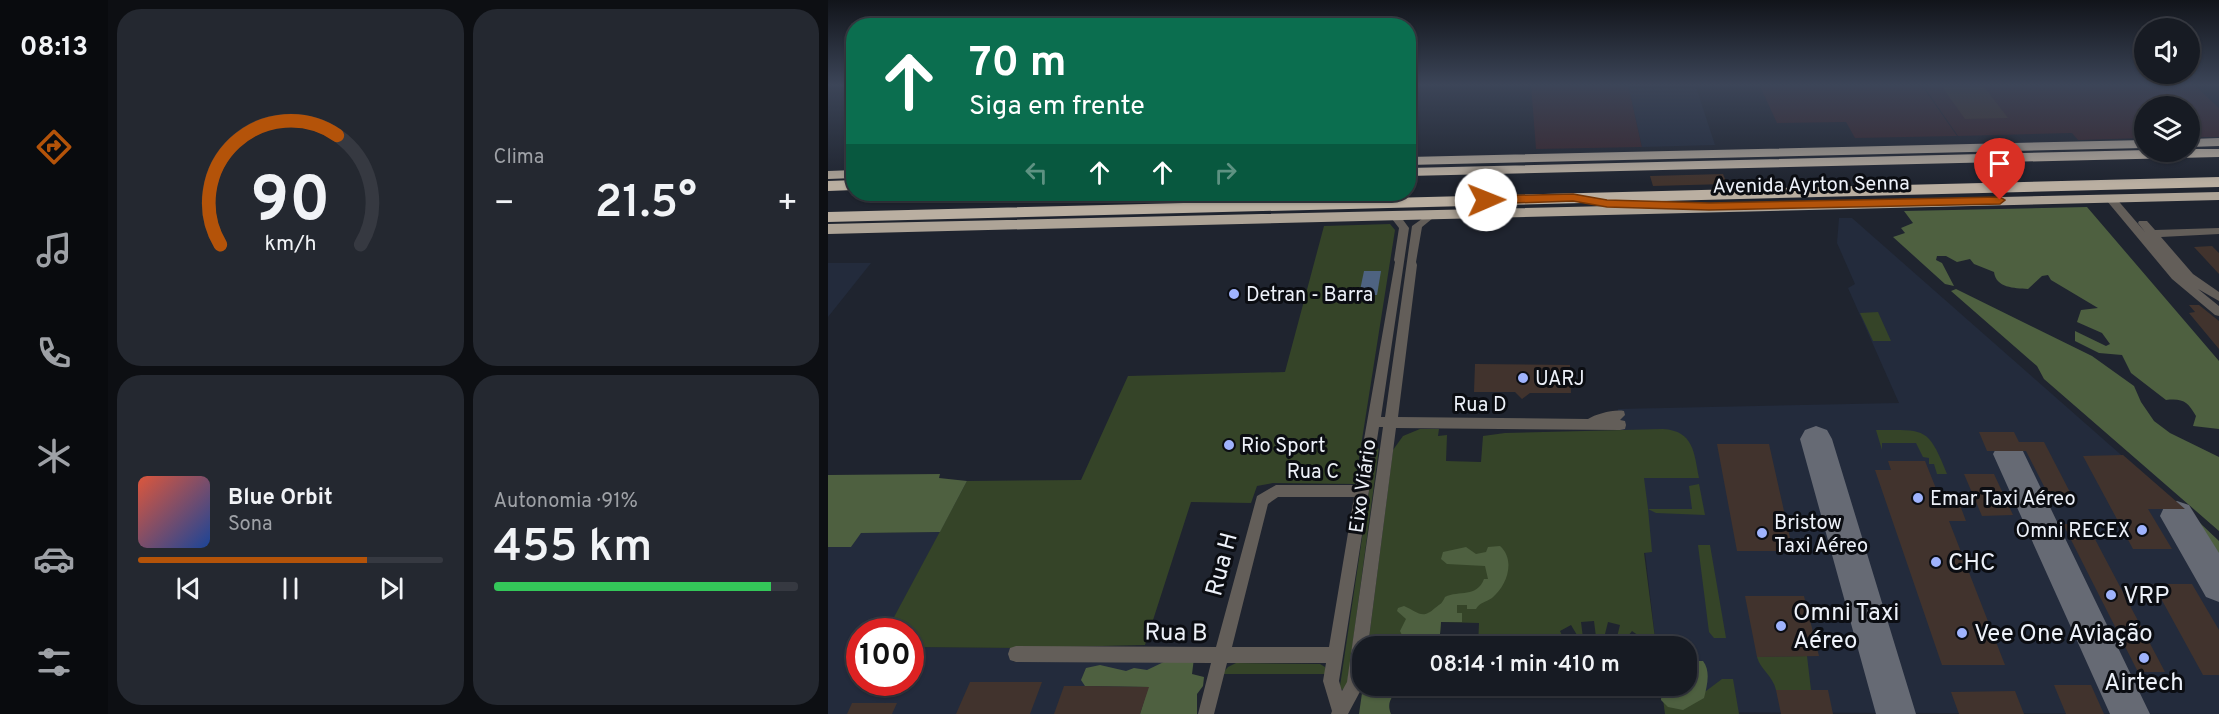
<!DOCTYPE html>
<html lang="pt">
<head>
<meta charset="utf-8">
<style>
	:root { --surface:#171b23; --page:#242830; --text:#f1f3f6; --muted:#9ea1a6; --line:#363941; --accent:#b45309 }
	body { margin:0; font-family:Overpass,sans-serif; background:var(--page); color:var(--text); height:100vh; display:flex; flex-direction:column; font-size:22px; white-space:nowrap }
	* { box-sizing:border-box; margin:0 }
	p { font-size:20px; color:var(--muted) }
	.icon { flex:none; width:33px; height:33px; fill:none; stroke:currentColor; stroke-width:2; stroke-linecap:round; stroke-linejoin:round }
	.map { position:relative; flex:1; overflow:hidden }
	.panel { display:flex; flex-direction:column; gap:9px; padding:9px; background:#0d0f13; width:720px }
	.panel>* { flex:none }
	.hud { position:absolute; left:18px; top:18px; width:570px; height:183px; border-radius:24px; box-shadow:0 2px 4px #0004,0 0 0 2px var(--line); background:#0b6e4f; color:#fff; overflow:hidden }
	.buttons { position:absolute; left:1306px; top:18px; display:grid; gap:12px }
	.buttons a { display:grid; place-items:center; width:66px; height:66px; border-radius:50%; background:var(--surface); box-shadow:0 2px 4px #0004,0 0 0 2px var(--line); font-size:30px }
	.speed { position:absolute; left:18px; top:618px; display:flex; gap:12px; font-size:30px; font-weight:700; text-align:center }
	.speed>* { display:grid; place-content:center; width:78px; height:78px; border-radius:50%; background:var(--surface); box-shadow:0 2px 4px #0004,0 0 0 2px var(--line); line-height:1 }
	.speed .limit { border:9px solid #d22; background:#fff; color:#111 }
	.pin { position:absolute; display:grid; place-items:center; width:51px; height:51px; color:#fff; margin:-62px -26px; border-radius:50% 50% 50% 0; rotate:-45deg; box-shadow:0 0 6px #0007 }
	.pin .icon { rotate:45deg }
	.me { position:absolute; width:66px; margin:-33px; rotate:89deg; stroke-linejoin:round; filter:drop-shadow(0 0 4px #0008) }
	.turn { display:flex; align-items:center; gap:21px; height:126px; padding:0 24px; font-size:27px }
	.turn .icon { width:78px; height:78px; stroke-width:2.5 }
	.turn b { display:block; font-size:42px; line-height:51px }
	.lanes { display:flex; align-items:center; height:57px; padding:0 24px; background:#0003; justify-content:center; gap:30px; direction:ltr }
	.lanes .off { opacity:.35 }
	.big { font-size:45px; font-weight:600; line-height:1.1 }
	.panel .widget { flex:1; display:flex; flex-direction:column; justify-content:center; gap:9px; min-width:0; padding:0 21px; border-radius:24px; background:var(--page) }
	.panel .dial { align-items:center; gap:0 }
	.dial svg { height:156px; overflow:visible; fill:none; stroke:var(--line); stroke-width:7; stroke-linecap:round; text-anchor:middle }
	.dial text { fill:var(--text); stroke:none }
	.song { display:flex; align-items:center; gap:18px }
	.cover { width:72px; height:72px; border-radius:9px; background:linear-gradient(135deg,hsl(10 70% 55%),hsl(220 70% 35%)) }
	.played { height:6px; border-radius:3px; background:linear-gradient(90deg,var(--accent) 75%,var(--line) 75%) }
	.keys { display:flex; justify-content:space-around; direction:ltr }
	.heat { display:flex; justify-content:space-between; align-items:center; font-size:33px; direction:ltr }
	.charge { height:9px; border-radius:4px; background:linear-gradient(90deg,#34c759 91%,var(--line) 0) }
	.panel .tiles { flex:1; display:grid; gap:9px; grid-template-columns:repeat(2,1fr) }
	.trip { position:absolute; left:524px; top:636px; width:345px; height:60px; border-radius:24px; background:var(--surface); box-shadow:0 2px 4px #0004,0 0 0 2px var(--line); font-weight:600; line-height:60px; text-align:center }
	main { display:flex; flex:1; min-height:0 }
	.tab-bar { display:flex; flex-direction:column; width:108px; justify-content:space-around; align-items:center; background:#090b0e; color:var(--muted) }
	.tab-bar .icon { width:42px; height:42px }
	.tab-bar .on { color:var(--accent) }
	.tab-bar b { font-size:27px; color:var(--text) }
	.map>svg:first-child { display:block }
	.commercial { fill:#38252c }
	.built { fill:#232b3c }
	.green { fill:#354428 }
	.forest { fill:#4e6040 }
	.water { fill:#4e6381 }
	.lines { fill:none; stroke-linecap:round; stroke-linejoin:round }
	.taxiway { fill:#666a74; fill-rule:evenodd }
	.building { fill:#41332d }
	.minor { fill:#635e59; fill-rule:evenodd }
	.trunk { fill:#aea497; fill-rule:evenodd }
	.motorway { fill:#baafa1; fill-rule:evenodd }
	.route { fill:#b45309; stroke:#753606; stroke-width:1.5 }
	.poi-dot { fill:#9fb3fd; stroke:#0b0d12; stroke-width:2 }
	.labels { text-anchor:middle; stroke-width:6; stroke-linejoin:round; paint-order:stroke }
	.street-label { font-size:20px; fill:#edf1f9; stroke:#0b0d12 }
	.poi-label { font-size:20px; fill:#edf1f9; stroke:#0b0d12; text-anchor:start }
	.near-poi-label { font-size:24px; fill:#edf1f9; stroke:#0b0d12; text-anchor:start }
	.near-street-label { font-size:24px; fill:#edf1f9; stroke:#0b0d12 }
</style>
</head>
<body>
<main>
<nav class="tab-bar">
<b>08:13</b>
<svg class="icon on" aria-label="directions" viewBox="0 0 24 24"><path d="M12 3l9 9-9 9-9-9zM9 14v-3h6M13 9l2 2-2 2"/></svg>
<svg class="icon" aria-label="music" viewBox="0 0 24 24"><path d="M9 18V5l10-2v13"/><circle cx="6" cy="18" r="3"/><circle cx="16" cy="16" r="3"/></svg>
<svg class="icon" aria-label="phone" viewBox="0 0 24 24"><path d="M5 4h4l2 5-3 2q2 4 5 5l2-3 5 2v4C11 20 4 13 5 4z"/></svg>
<svg class="icon" aria-label="climate" viewBox="0 0 24 24"><path d="M12 3v18M4 7l16 10M4 17L20 7"/></svg>
<svg class="icon" aria-label="car" viewBox="0 0 24 24"><path d="M5 17H2v-5l4-1 3-4h7l3 4 3 1v5h-3M9 17h6M6 11h13"/><circle cx="7" cy="17" r="2"/><circle cx="17" cy="17" r="2"/></svg>
<svg class="icon" aria-label="filters" viewBox="0 0 24 24"><path d="M4 7h16M4 17h16"/><circle cx="9" cy="7" r="2"/><circle cx="15" cy="17" r="2"/></svg>
</nav>
<section class="panel">
<div class="tiles">
<div class="widget dial"><svg viewBox="0 0 100 80">
<path d="M14 69A42 42 0 1 1 86 69"/>
<path d="M14 69A42 42 0 0 1 74 13" stroke="#b45309"/>
<text x="50" y="56" font-size="32" font-weight="700">90</text>
<text x="50" y="72" font-size="11">km/h</text>
</svg></div>
<div class="widget"><p>Clima</p>
<div class="heat"><a>−</a><b class="big">21.5°</b><a>+</a></div>
</div>
<div class="widget">
<div class="song"><i class="cover"></i><div><b>Blue Orbit</b><p>Sona</p></div></div>
<div class="played"></div>
<div class="keys"><svg class="icon" aria-label="previous" viewBox="0 0 24 24"><path d="M18 5L8 12l10 7zM5 5v14"/></svg><svg class="icon" aria-label="pause" viewBox="0 0 24 24"><path d="M8 5v14M16 5v14"/></svg><svg class="icon" aria-label="next" viewBox="0 0 24 24"><path d="M6 5l10 7-10 7zM19 5v14"/></svg></div>
</div>
<div class="widget"><p>Autonomia · 91%</p><b class="big">455 km</b><div class="charge"></div></div>
</div>
</section>
<div class="map">
<svg width="1391" height="714" viewBox="0 0 1391 714">
	<rect width="100%" height="100%" fill="#1f242f"/>
	<path class="commercial" d="M703,84H800L814,147L708,149Z
		M931,84H1093L1129,136L1027,138L1018,122L949,123Z
		M1094,84H1365L1391,108V137H1362V106H1317V138L1250,140L1244,133L1130,136Z"/>
	<path class="built" d="M800,84H867L887,145L814,147Z
		M1011,218H1024L1391,541V714L837,712L834,686H858V646H828L803,431L793,432L790,409L1071,403L1020,288L1027,284L1009,243Z
		M0,263H43L0,317Z
		M112,532L59,631L32,632V682H82L83,647L191,648L185,662H363L350,714H0V547H23L32,533Z"/>
	<path class="green" d="M562,224L567,230L527,484L445,483L429,486L423,503L363,502L317,645L191,648L83,647L82,632H58L139,481L253,480L300,376L457,372L496,226Z
		M1050,312L1063,341H1045L1032,313Z
		M592,429H611L610,436L619,435L618,461L653,462L655,436L677,433L835,429C866,431 866,453 871,478H816L820,509H864L861,486L871,484L877,515L828,513L820,509L824,552L816,553L828,646H807L814,638L804,631L794,644L788,641L792,625L780,622L776,638L768,637L766,621L753,622L755,638L752,640L743,625L732,631L739,646H726L722,640L710,646H650L651,623L613,622L611,646H577L574,638L554,639L553,646H540L565,450L575,436Z
		M1048,430C1097,430 1100,426 1119,474H1109L1106,464H1101V458L1095,457L1088,443H1054V450Z
		M551,448L519,686L514,690L512,686L547,451Z
		M870,545H882L898,638H886L881,632Z
		M979,656L983,690H948C945,676 932,669 929,657Z
		M408,663L492,664L497,667L498,674H394L400,667Z
		M894,679H905L911,714H837L834,692L878,691Z"/>
	<path class="forest" d="M1259,207L1391,361V429L1365,426L1368,416C1360,402 1355,398 1338,400L1303,373L1294,355L1271,353L1247,341V331L1278,346L1282,344L1274,333L1249,322L1253,310L1270,308L1223,280L1220,275L1214,276L1200,289C1186,288 1168,288 1166,272L1146,264L1142,259L1129,262L1118,256H1109L1108,260L1114,263L1126,286L1117,284L1065,237L1077,233L1073,228L1085,223L1076,211Z
		M1128,289L1264,356L1306,386L1313,402L1326,421L1342,433L1391,457V531L1216,379L1209,366L1123,291Z
		M112,474L111,478L139,481L112,532L33,533L23,547H0V475Z
		M1355,507L1391,541V557L1376,535L1356,517Z
		M672,546C688,560 679,586 664,598C657,603 652,602 648,609H639V605H629V613H634V622H613L611,646H598V641L594,637L578,643L572,631L578,619L569,611L570,608L576,606C590,612 594,620 607,608C612,604 614,604 617,597C631,590 649,598 656,579H660L657,566L619,564L613,559L615,552L638,547L648,554L658,552L660,547Z
		M366,658L364,674L376,677L375,686L369,694V714H312L320,687L257,686L253,680L258,668L272,665L298,671L306,668L319,670L342,659Z
		M862,661H875C883,671 879,686 876,698L855,710L840,707L833,700L834,686H858V664Z
		M535,686H630L618,693L583,694L575,690C564,694 558,702 563,714H531Z"/>
	<path class="water" d="M536,271H553L549,295H531Z"/>
	<g class="lines">
		<path class="taxiway" d="M988,426L999,430L1004,439L1088,714H1048L972,439L977,430Z
			M1181,441L1192,445L1322,714H1282L1165,454L1170,445Z
			M1349,501L1361,505L1391,553V602L1378,597L1332,516L1337,505Z"/>
	</g>
	<path class="building" d="M1112,84H1154L1180,118L1137,119Z
		M895,174L899,184L825,186L822,176Z
		M115,194H190V201L109,202Z
		M1384,246L1391,253V274L1366,247Z
		M1361,305H1371L1391,321V349L1361,313L1367,312Z
		M647,364L742,365L743,393H702L694,399L687,392H646Z
		M1151,432H1186L1191,442H1216L1245,498H1222L1198,451H1159Z
		M889,444H941L965,551H909Z
		M1295,455L1357,509H1320L1344,549H1305L1255,456Z
		M1060,461H1097L1109,491H1120L1126,505H1132L1138,521H1121L1177,665H1114L1047,470H1063Z
		M1136,474H1166L1185,515L1154,516Z
		M1235,524H1259L1337,672H1310Z
		M1325,584H1364L1391,630V675H1375Z
		M917,596H976L991,656L929,657Z
		M142,682H214L202,714H128Z
		M1226,685H1263L1276,714H1238Z
		M236,686H257L321,687L312,714H226Z
		M948,690H1000L1005,714H953Z
		M1187,691L1196,714H1131L1123,692Z
		M24,703H69L64,714H19Z"/>
	<g class="lines">
		<path class="minor" d="M1283,196L1287,197L1317,232L1310,223L1311,221H1319L1327,230L1391,228V234L1333,237L1365,274L1391,292V301L1370,289L1391,306V316L1387,315L1344,279L1279,201V197Z
			M605,211L610,214L594,227L588,262L589,265L570,417L760,419C768,414 786,409 796,411L797,415L792,420L797,421L798,425L797,429L792,430L568,428L540,646H534L535,686L520,714H503L504,711L495,681L498,663H399L386,714H370L383,663L188,662L182,660L180,654L182,648L188,646L388,647L429,496L448,485H528L567,262L566,260L571,228L561,215L566,212L570,213L581,228L553,417H557L584,226ZM551,427H555L519,682L514,691L511,681ZM450,497H526L501,647H404L440,504Z"/>
		<path class="trunk" d="M1391,138V146L1362,147V139Z
			M1317,140V148L580,165V157Z
			M26,170V178L0,179V171Z
			M1391,192V200L0,234V224Z"/>
		<path class="motorway" d="M1362,149H1391V157L580,176V168Z
			M1391,177V187L0,222V212Z
			M26,180V190L0,191V181Z"/>
	</g>
	<linearGradient id="sky" x2="0" y2="1"><stop stop-color="#11141a"/><stop offset="0.46" stop-color="#3c4558"/><stop offset="1" stop-color="#3c4558" stop-opacity="0"/></linearGradient>
	<rect width="1391" height="184" fill="url(#sky)"/>
	<path class="route" d="M745,194L779,200L881,203L1172,197L1177,200L1172,204L881,210L779,207L745,201L658,204L653,200L658,196Z"/>
	<g class="poi-dot">
		<circle cx="406" cy="294" r="6"/>
		<circle cx="695" cy="378" r="6"/>
		<circle cx="401" cy="445" r="6"/>
		<circle cx="1090" cy="498" r="6"/>
		<circle cx="1314" cy="530" r="6"/>
		<circle cx="934" cy="533" r="6"/>
		<circle cx="1108" cy="562" r="6"/>
		<circle cx="1283" cy="595" r="6"/>
		<circle cx="953" cy="626" r="6"/>
		<circle cx="1134" cy="633" r="6"/>
		<circle cx="1316" cy="658" r="6"/>
	</g>
	<g class="labels">
		<g class="street-label">
			<text transform="translate(983 184) rotate(-1)" y="7">Avenida Ayrton Senna</text>
			<text x="652" y="411">Rua D</text>
			<text x="485" y="478">Rua C</text>
			<text transform="translate(534 486) rotate(-82)" y="7">Eixo Viário</text>
		</g>
		<g class="poi-label">
			<text x="418" y="301">Detran - Barra</text>
			<text x="707" y="385">UARJ</text>
			<text x="413" y="452">Rio Sport</text>
			<text x="1102" y="505">Emar Taxi Aéreo</text>
			<text x="946" y="529">Bristow<tspan x="946" dy="23">Taxi Aéreo</tspan></text>
			<text x="1302" y="537" text-anchor="end">Omni RECEX</text>
		</g>
		<g class="near-poi-label">
			<text x="1120" y="570">CHC</text>
			<text x="1295" y="603">VRP</text>
			<text x="965" y="620">Omni Taxi<tspan x="965" dy="28">Aéreo</tspan></text>
			<text x="1146" y="641">Vee One Aviação</text>
			<text x="1316" y="690" text-anchor="middle">Airtech</text>
		</g>
		<g class="near-street-label">
			<text transform="translate(393 564) rotate(-75)" y="8">Rua H</text>
			<text transform="translate(348 632) rotate(1)" y="8">Rua B</text>
		</g>
	</g>
</svg>
<div class="buttons">
<a><svg class="icon" aria-label="sound" viewBox="0 0 24 24"><path d="M4 9h4l5-4v14l-5-4H4zM17 9q2 3 0 6"/></svg></a>
<a><svg class="icon" aria-label="layers" viewBox="0 0 24 24"><path d="M12 4l9 5-9 5-9-5zM3 14l9 5 9-5"/></svg></a>
</div>
<div class="speed"><div class="limit">100</div></div>
<div class="pin" style="left:1172px;top:200px;background:#d93025"><svg class="icon" aria-label="arrive" viewBox="0 0 24 24"><path d="M6 21V4h12l-3 4 3 4H6"/></svg></div>
<svg class="me" style="left:658px;top:200px" viewBox="-20 -20 40 40"><circle r="19" fill="#fff"/><path d="M0-13L10 11 0 6-10 11z" fill="#b45309"/></svg>
<div class="trip">08:14 · 1 min · 410 m</div>
<div class="hud">
<div class="turn"><svg class="icon" aria-label="ahead" viewBox="0 0 24 24"><path d="M12 20V5M6 11l6-6 6 6"/></svg><div><b>70 m</b>Siga em frente</div></div>
<div class="lanes"><svg class="icon off" aria-label="left" viewBox="0 0 24 24"><path d="M17 20v-9H6M10 6l-5 5 5 5"/></svg><svg class="icon" aria-label="ahead" viewBox="0 0 24 24"><path d="M12 20V5M6 11l6-6 6 6"/></svg><svg class="icon" aria-label="ahead" viewBox="0 0 24 24"><path d="M12 20V5M6 11l6-6 6 6"/></svg><svg class="icon off" aria-label="right" viewBox="0 0 24 24"><path d="M7 20v-9h11M14 6l5 5-5 5"/></svg></div>
</div>
</div>
</main>
</body>
</html>
